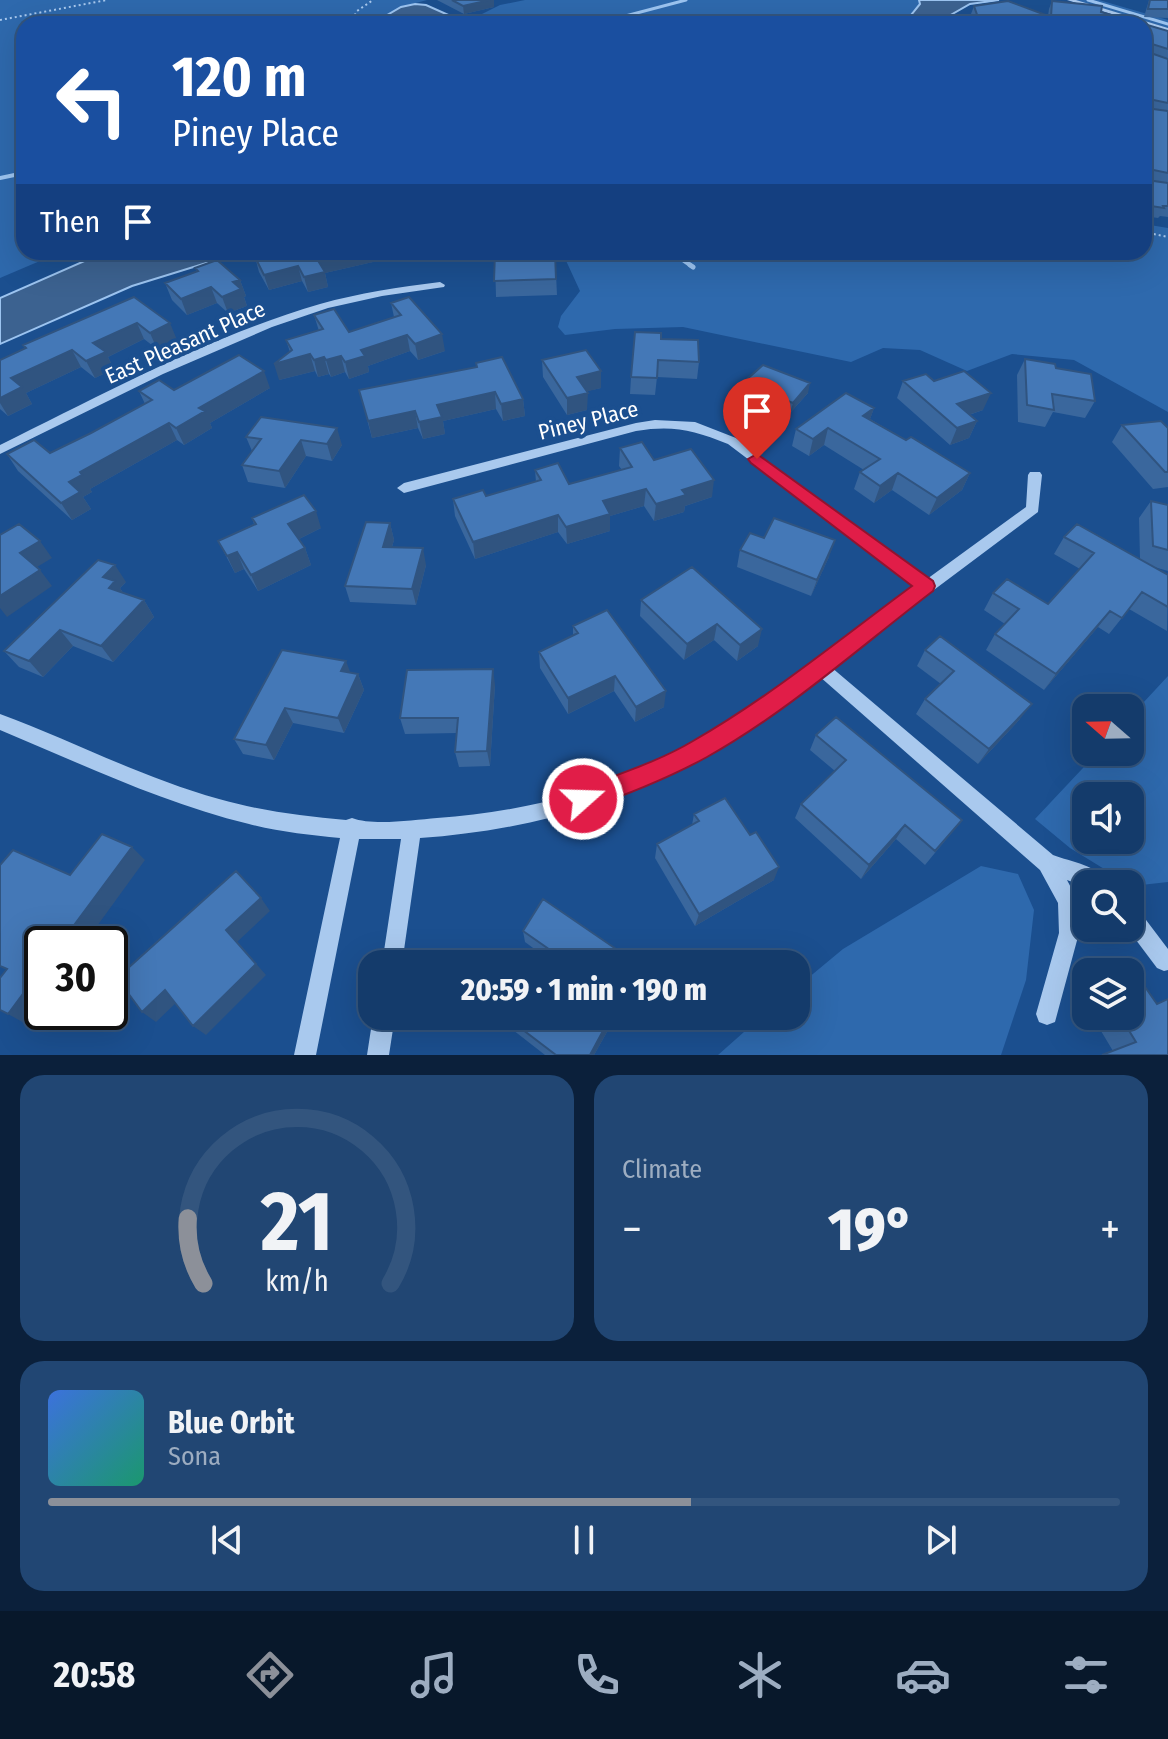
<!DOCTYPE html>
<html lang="en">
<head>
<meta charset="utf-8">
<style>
	:root { --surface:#143b6b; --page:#214673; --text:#f1f3f6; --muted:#9dadc1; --line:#33557e; --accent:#8c9099 }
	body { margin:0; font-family:"Fira Sans Condensed",sans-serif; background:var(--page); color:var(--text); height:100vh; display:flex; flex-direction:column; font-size:30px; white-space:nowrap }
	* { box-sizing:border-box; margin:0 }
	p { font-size:26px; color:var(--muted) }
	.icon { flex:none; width:44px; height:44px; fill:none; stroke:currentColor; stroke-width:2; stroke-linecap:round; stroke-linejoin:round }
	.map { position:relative; height:1055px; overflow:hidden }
	.panel { display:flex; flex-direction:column; gap:20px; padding:20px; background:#0b203b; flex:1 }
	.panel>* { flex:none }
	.guide { position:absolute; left:16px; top:16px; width:1136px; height:244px; border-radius:24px; box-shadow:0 8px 32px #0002,0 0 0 2px var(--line); background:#1a4fa0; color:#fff; overflow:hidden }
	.needle { width:52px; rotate:290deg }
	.fabs { position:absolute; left:1072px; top:694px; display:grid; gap:16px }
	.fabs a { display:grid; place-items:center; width:72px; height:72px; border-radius:16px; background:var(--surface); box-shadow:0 8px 32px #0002,0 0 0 2px var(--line); font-size:40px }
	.speed { position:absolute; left:24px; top:926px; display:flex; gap:16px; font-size:40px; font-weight:700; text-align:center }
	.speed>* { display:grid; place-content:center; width:104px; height:104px; border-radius:50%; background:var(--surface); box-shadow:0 8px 32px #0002,0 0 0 2px var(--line); line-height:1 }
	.speed .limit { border:4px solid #111; border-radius:12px; background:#fff; color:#111 }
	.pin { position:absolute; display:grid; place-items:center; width:68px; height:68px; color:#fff; margin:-82px -34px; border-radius:50% 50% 50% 0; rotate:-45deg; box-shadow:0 0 8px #0007 }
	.pin .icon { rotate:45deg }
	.me { position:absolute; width:88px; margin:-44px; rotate:70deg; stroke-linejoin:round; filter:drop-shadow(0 0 6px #0008) }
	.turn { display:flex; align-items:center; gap:28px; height:168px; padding:0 24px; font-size:36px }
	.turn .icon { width:104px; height:104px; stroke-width:2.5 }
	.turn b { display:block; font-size:56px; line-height:68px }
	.then { display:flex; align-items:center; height:76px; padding:0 24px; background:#0003; gap:16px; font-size:30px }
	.big { font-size:60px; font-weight:800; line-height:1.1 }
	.panel .tile { flex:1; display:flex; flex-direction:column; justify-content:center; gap:12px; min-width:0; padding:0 28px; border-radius:24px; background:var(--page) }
	.panel .dial { align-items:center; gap:0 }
	.dial svg { height:208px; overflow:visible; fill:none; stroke:var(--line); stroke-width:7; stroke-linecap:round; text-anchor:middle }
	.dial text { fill:var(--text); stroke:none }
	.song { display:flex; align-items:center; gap:24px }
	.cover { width:96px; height:96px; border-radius:12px; background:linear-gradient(135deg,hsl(220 70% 55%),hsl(160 70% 35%)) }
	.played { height:8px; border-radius:4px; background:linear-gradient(90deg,var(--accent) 60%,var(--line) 60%) }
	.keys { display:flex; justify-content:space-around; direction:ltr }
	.heat { display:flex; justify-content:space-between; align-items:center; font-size:44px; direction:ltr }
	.panel .tiles { flex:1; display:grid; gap:20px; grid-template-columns:1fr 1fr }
	.tile:last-child { grid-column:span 2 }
	.trip { position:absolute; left:358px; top:950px; width:452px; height:80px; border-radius:24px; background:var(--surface); box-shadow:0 8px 32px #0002,0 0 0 2px var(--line); font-weight:800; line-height:80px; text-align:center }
	.tab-bar { display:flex; height:128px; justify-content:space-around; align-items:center; background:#08182b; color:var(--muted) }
	.tab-bar .icon { width:56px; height:56px }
	.tab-bar .active { color:var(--accent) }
	.tab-bar b { font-size:36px; color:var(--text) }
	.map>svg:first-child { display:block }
	.green { fill:#2e69ad; fill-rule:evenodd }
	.water { fill:#3c6290; stroke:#9cc4f0; stroke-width:2 }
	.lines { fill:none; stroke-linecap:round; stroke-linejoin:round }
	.stream-far2 { stroke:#9cc4f0; stroke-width:3 }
	.stream-far1 { stroke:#9cc4f0; stroke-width:4 }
	.stream { stroke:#9cc4f0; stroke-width:5 }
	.path { stroke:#a9c9ee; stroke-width:2; stroke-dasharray:2 3; stroke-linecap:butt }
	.minor { fill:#a9c9ee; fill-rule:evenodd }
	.wall { fill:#3a679d }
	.shaded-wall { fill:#305480 }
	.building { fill:#4478b7; stroke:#305480; stroke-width:2 }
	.route { fill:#e11d48; stroke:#92132f; stroke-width:2 }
	.labels { text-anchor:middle; stroke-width:8; stroke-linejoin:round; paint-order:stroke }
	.street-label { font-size:22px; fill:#fff; stroke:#1b4f8f }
</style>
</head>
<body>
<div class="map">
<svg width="1168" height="1055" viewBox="0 0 1168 1055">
	<rect width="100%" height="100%" fill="#1b4f8f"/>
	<path class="green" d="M0,0H427L401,7L372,24H24V252H61L0,278Z
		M525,0H919L920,4L912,12V18L917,24H462L500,5Z
		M1075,0H1099L1168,20V28Z
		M1144,224L1168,228V412L1074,360L1012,354L967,371L920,350L883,348L851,362L683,327L615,329L565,335L558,327L561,316L580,291L562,252H1144Z
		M1168,676V882L1132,886L1070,848L1035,819L1098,752H1130V717ZM1086,796H1130V840H1086Z
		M981,866L1018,874L1034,910L1026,980L1001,1055H718L762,1016H796V988L843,949Z"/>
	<path class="water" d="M919,0H999L970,4L949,16L951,24H917L911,15L920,4Z
		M415,4L426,5L464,22L372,24L401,7Z
		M105,252H242L132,286L0,344V298Z"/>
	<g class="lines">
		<path class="stream-far2" d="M1088,0L1168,24
			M595,24L686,0"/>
		<path class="stream-far1" d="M0,178L24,173
			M671,252L693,267"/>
		<path class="stream" d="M690,265L693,267"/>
		<path class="path" d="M0,20L107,0
			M350,24L357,11L373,0
			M1144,232L1168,237
			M761,252C821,270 877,254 938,253C974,252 1008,258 1043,252"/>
		<path class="minor" d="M1067,0H1076L1168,28V32Z
			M440,282L445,285L444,287L382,296L328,308L272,327L163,374L0,454V445C104,394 208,337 320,304C359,293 399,287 440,282Z
			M655,420L695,422L736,438L927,579L1026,507L1028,475L1030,472H1040L1042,475L1038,512L831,667L1053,855C1071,862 1099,865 1107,884H1086V887L1067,880L1078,901L1079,933L1055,1022L1047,1025L1039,1022L1036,1014L1059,933L1058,903L1040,870L819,676C774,710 728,744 678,770C599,811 508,832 420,838L402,964H382L401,839H359L316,1055H294L340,838C310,835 279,832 249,824C162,803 82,764 0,730V714C73,741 143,778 219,799C261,811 303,816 346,820L352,818C373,826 413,820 437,818C510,813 588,796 655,764C712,736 762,699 813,662C847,637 882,612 917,587L728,444C693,430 673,425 636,431L404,493L397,488L404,483L636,423Z
			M1130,905L1137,908L1168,949V970L1164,971L1157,968L1127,928H1130Z
			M373,1016H395L389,1055H367Z"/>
	</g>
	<path class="wall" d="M437,0H494V7L464,14Z
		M1149,0H1168V18L1144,17Z
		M1052,1L1101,12L1143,24H975L971,14L974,6L1048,16L1049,9Z
		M1144,24L1168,31V217L1160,216L1158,218L1144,216Z
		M276,252H392L385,253L386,259L325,273L328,287L308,292L302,281L269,290L259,272L255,257Z
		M466,252H555L557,295L496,297L495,260L492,262Z
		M195,268L240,280L246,296L244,297L247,306L228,313L217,303L187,315L172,300L165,283L197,272Z
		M134,297L177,340L157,349L144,339L108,357L114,369L95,378L81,367L26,393L32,404L8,416L0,409V360L25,349L23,345Z
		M391,303L445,351L418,360L410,351L368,366L369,372L349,379L345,372L331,377L329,374L318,377L315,371L279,380L290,352L286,340L319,331L314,315L349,332L394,317Z
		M661,339L699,362L697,379L657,377L655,395L630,394L631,377Z
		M1025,359L1056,368L1095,401L1085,418L1053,412L1045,427L1018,422L1017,375Z
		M542,360L601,371V388L587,391V410L567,415L543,377Z
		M476,363L523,399L525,416L503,421L496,409L443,421L445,434L423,439L418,428L372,438L359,390L476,367Z
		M763,365L808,393L790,413L758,400L732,424L723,415L728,396Z
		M903,381H934L983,410L969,415L977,421L969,438L950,445L897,398Z
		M270,388L210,423L212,428L184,445L177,440L90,489L92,492L83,497L91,509L72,520L18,471L7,454L50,453L91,433L145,404L139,391Z
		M874,408L870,419L906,440L970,473L962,490L929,515L892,490L874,503L854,489L860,472L864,470L824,445L809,456L792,446L796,429Z
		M261,417L342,445L332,461L306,456L285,488L248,482L242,465L252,451L246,437Z
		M1122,425L1168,428V487L1153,489L1112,442Z
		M620,448L654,460L712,497L685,506L684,512L654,521L644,506L610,516V531L567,544L558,532L475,559L455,516L453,499L486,496L536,482L535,470L569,484L622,470L619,466Z
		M1151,501L1168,505V571L1154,567L1168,575L1167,631L1129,609L1109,634L1098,627L1044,690L986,650L995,634L1005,624L984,610L993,593L1048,604L1080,569L1054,554L1064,537L1140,559L1139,518Z
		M252,518L321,528L299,539L305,548L311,565L258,591L244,569L235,573L218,541L254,524Z
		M390,523L394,540L392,547L426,565L416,605L350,602L345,586Z
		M764,538L829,557L811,596L737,567L740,550Z
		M692,567L758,646L737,661L714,640L684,660L640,616L641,600Z
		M126,582L120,588L123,593L144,600L154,617L113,662L73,646L43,677L19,667L4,651Z
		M573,626L664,707L635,722L614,691L568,714L540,668L539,652L573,636Z
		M282,650L350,673L358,674L364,690L344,733L293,723L274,760L243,754L234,739Z
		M925,650L1020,719L978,764L916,714L925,699L941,684L917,666Z
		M495,685L490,766L459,767L455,752L457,733L405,734L400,718Z
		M816,735L962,820L925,865L896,839L861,879L795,818L801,804L835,771L810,750Z
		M694,814L774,880L695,926L655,858L657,844L692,825Z
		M523,931L619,951L618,962L548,959L525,942Z
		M1086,996V1006L1081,999Z
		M513,1016H616L594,1055H545L513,1030L510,1020Z
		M1092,1016H1130L1168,1055L1113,1051Z"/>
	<path class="shaded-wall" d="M490,0H494V7L464,14L463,6Z
		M348,252H392L385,253L386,259L325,273L328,287L308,292L304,277L317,259Z
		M432,252H460L461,255L433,259Z
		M298,266L302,281L269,290L264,275Z
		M240,280L246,296L244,297L247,306L228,313L222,297L233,282Z
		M211,287L217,303L187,315L181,299Z
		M137,323L144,339L108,357L114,369L95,378L86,361L93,343Z
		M170,323L177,340L157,349L150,333Z
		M442,334L445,351L418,360L415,344Z
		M407,335L410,351L368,366L369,372L349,379L345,362L361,350Z
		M72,350L81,367L26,393L32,404L8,416L0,403V398L11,378Z
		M310,354L315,371L279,380L274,364Z
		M341,356L345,372L331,377L326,360Z
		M324,357L329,374L318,377L314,360Z
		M264,371L270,388L210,423L212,428L184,445L176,428L199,408Z
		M601,371V388L577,394V377Z
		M810,383L808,393L790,413L793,403Z
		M760,390L758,400L732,424L733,414Z
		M495,392L496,409L443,421L445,434L423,439L419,422L437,405Z
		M588,393L587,410L567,415V398Z
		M991,393L983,410L950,421L957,404Z
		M523,399L525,416L503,421L501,404Z
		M874,408L868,425L863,416Z
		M415,411L418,428L372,438L368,421Z
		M977,421L969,438L950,445L957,428Z
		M169,423L177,440L90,489L92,492L83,497L91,509L72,520L61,503L69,482L80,472Z
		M337,428L342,445L332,461L327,444Z
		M828,428L824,445L809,456L813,439Z
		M301,440L306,456L285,488L279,471Z
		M898,473L892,490L874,503L880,486Z
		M970,473L962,490L929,515L937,498Z
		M714,480L712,497L685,506L684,512L654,521L656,504L682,490Z
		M646,489L644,506L610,516V531L567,544L566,527L603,501Z
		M316,511L321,528L295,541L288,524Z
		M558,515V532L475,559L473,542Z
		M390,523L394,540L387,563L383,547Z
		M835,540L829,557L811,596L817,580Z
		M40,541L52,558L32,570L20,553Z
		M305,548L311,565L258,591L251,575Z
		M423,548L426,565L416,605L412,589Z
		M237,552L244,569L235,573L227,556Z
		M115,565L126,582L120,588L126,598L120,604L103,577Z
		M40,570L52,586L7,617L0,608V596Z
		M144,600L154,617L113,662L101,646Z
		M1110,611L1098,627L1044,690L1056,674Z
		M717,624L714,640L684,660L687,644Z
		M762,629L758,646L737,661L740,645Z
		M60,630L73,646L43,677L29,661Z
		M346,661L352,677L341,671Z
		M493,669L495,685L490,766L487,751Z
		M358,674L364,690L344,733L338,718Z
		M615,676L614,691L568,714V698Z
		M666,691L664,707L635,722L636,707Z
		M1032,704L1020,719L978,764L989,749Z
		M285,708L293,723L274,760L266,745Z
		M905,825L896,839L861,879L869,865Z
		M132,847L145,860L84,944H60Z
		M779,867L774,880L695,926L699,914Z
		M261,898L270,911L237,942L266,975L206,1035L193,1026L226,930Z
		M619,951L617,964H612Z
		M42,968V1002L26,1024L8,1014Z
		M165,990L179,1000L156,1022L142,1012Z
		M611,1016H616L594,1055H590Z"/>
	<path class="building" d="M452,0H490L463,6Z
		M1150,0H1168V9H1148Z
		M1008,1L1051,17L1052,1L1102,6L1101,12L1143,24L980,23L974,6Z
		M1144,24L1168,31V49L1149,43L1145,45V51L1168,59V103L1149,99L1145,102L1146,108L1168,111V173L1149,169L1146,172L1147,180L1168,183V206H1163L1164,208L1144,205Z
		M276,252H348L317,259L325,272L304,277L298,266L264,275L255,257Z
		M495,252H555L556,279L494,281Z
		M217,260L240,280L233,282L241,289L222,297L211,287L181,299L165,283L198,271L195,268Z
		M134,297L170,323L150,333L137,323L93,343L106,352L86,361L72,350L11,378L22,387L0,398V360L26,348L23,345Z
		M409,297L442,334L415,344L407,335L361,350L365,356L345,362L341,356L326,360L324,357L314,360L310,354L274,364L292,350L286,340L323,329L314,315L334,309L349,332L401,315L391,303Z
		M635,332L661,333V339L698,340L699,362L658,360L657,378L631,377Z
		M586,350L601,371L577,377L588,393L567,398L542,360Z
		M239,355L264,371L199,408L205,411L176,428L169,423L80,472L82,475L69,482L80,492L61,503L7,454L34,440L50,453L91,433L152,400L139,391L159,380L174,390Z
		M502,357L523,399L501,404L495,392L437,405L442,417L419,422L415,411L368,421L359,390L477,367L476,363Z
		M1025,359L1055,364L1056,368L1091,374L1095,401L1052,394L1054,410L1027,405Z
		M763,365L810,383L793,403L760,390L733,414L724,405L731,398L728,396Z
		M964,371L991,393L957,404L977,421L957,428L903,381L926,374L934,381Z
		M846,393L874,408L863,416L906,440L911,437L970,473L937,498L898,473L880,486L860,472L880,459L828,428L813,439L796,429Z
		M261,417L337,428L327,444L301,440L279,471L242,465L261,439L246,437Z
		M1161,421L1168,428V472H1165L1122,425Z
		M642,442L654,460L691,449L714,480L682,490L686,495L656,504L646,489L603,501L610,514L566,527L558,515L473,542L453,499L483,490L486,496L541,480L535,470L558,463L569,484L632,467L620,448Z
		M304,495L316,511L288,524L305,548L251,575L237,552L227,556L218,541L256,524L252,518Z
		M1151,501L1168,505V550L1153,546Z
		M774,518L835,540L817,580L740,550L750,533L764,538Z
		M366,522L390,523L383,547L423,548L412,589L345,586Z
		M19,524L40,541L20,553L40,570L0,596V535Z
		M1077,524L1168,575V607L1142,592L1122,618L1110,611L1056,674L995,634L1019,609L993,593L1007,579L1048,604L1094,553L1064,537Z
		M98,560L115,565L103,577L115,581L109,588L144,600L101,646L60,630L29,661L4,651Z
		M692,567L762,629L740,645L717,624L687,644L641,600Z
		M607,610L666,691L636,707L615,676L568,698L539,652L578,633L573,626Z
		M940,636L1032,704L989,749L925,699L954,671L925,650Z
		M282,650L346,661L341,671L358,674L338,718L285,708L266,745L234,739Z
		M493,669L487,751L455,752L458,718H400L407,670Z
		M836,717L962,820L935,851L905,825L869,865L801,804L846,760L816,735Z
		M725,798L750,835L756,832L779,867L699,914L657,844L699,821L694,814Z
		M102,834L132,847L60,944H42V968L8,1014L0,1010V978L7,969L0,966V865L13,850L70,875Z
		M236,871L261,898L226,930L256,964L193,1026L165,990L142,1012L117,978Z
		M543,899L619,951L612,964H545L553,952L523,931Z
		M1136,974L1157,1004L1168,999V1055H1102L1136,1042L1120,1016H1130V976Z
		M513,1016H611L590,1055H556L510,1020Z"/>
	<path class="route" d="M757,454L933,581L935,586L933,591C860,647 786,713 707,757C667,779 626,795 583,810L575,807L572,799L575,791C615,775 656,763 693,741C770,697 840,639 912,586L751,463L748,459Z"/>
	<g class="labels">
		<g class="street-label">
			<text transform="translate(185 342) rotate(-24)" y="8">East Pleasant Place</text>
			<text transform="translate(588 420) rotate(-14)" y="8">Piney Place</text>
		</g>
	</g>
</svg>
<div class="fabs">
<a><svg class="needle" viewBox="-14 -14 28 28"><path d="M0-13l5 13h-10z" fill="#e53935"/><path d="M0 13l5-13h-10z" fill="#9dadc1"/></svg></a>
<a><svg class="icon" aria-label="sound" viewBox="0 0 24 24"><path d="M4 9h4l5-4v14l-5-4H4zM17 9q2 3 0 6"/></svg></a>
<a><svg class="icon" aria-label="search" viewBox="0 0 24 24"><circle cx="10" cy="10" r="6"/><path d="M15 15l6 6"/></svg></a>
<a><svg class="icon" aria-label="layers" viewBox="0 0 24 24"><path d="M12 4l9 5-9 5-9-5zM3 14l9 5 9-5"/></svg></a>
</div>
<div class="speed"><div class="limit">30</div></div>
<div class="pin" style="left:757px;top:459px;background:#d93025"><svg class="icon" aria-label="arrive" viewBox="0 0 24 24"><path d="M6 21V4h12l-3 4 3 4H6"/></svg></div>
<svg class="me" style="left:583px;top:799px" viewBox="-20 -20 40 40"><circle r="17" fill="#e11d48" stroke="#fff" stroke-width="3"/><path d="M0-11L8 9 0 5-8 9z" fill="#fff"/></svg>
<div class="trip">20:59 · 1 min · 190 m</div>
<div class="guide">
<div class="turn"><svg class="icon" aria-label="left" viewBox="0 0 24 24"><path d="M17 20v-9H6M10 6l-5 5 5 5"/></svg><div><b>120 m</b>Piney Place</div></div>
<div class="then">Then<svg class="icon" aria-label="arrive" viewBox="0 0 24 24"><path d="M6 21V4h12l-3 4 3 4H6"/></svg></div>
</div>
</div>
<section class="panel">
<div class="tiles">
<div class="tile dial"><svg viewBox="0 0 100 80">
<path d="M14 69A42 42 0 1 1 86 69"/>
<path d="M14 69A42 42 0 0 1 8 44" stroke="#8c9099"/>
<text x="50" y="56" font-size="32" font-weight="700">21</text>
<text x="50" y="72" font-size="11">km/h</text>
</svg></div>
<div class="tile"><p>Climate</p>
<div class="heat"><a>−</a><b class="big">19°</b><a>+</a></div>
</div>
<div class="tile">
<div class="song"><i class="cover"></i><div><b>Blue Orbit</b><p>Sona</p></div></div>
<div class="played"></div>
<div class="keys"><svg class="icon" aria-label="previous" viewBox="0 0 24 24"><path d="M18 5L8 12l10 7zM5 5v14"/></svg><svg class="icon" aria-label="pause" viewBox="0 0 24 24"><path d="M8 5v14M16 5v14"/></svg><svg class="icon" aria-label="next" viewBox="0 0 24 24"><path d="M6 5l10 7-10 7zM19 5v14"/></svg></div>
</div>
</div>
</section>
<nav class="tab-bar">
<b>20:58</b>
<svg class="icon active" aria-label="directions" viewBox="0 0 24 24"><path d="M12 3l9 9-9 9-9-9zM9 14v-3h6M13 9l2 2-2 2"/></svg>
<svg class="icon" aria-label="music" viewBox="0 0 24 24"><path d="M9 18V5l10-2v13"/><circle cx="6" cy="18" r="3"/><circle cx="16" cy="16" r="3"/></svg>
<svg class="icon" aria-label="phone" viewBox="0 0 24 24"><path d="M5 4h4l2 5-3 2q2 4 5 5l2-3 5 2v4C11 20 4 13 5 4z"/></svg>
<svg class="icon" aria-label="climate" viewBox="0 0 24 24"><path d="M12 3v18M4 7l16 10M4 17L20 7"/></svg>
<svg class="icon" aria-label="car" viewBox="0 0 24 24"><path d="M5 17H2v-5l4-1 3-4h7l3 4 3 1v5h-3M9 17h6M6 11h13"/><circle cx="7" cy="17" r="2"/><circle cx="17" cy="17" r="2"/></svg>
<svg class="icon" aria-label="filters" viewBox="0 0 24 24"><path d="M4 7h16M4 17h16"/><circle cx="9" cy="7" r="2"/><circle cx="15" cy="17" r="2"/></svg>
</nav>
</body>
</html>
